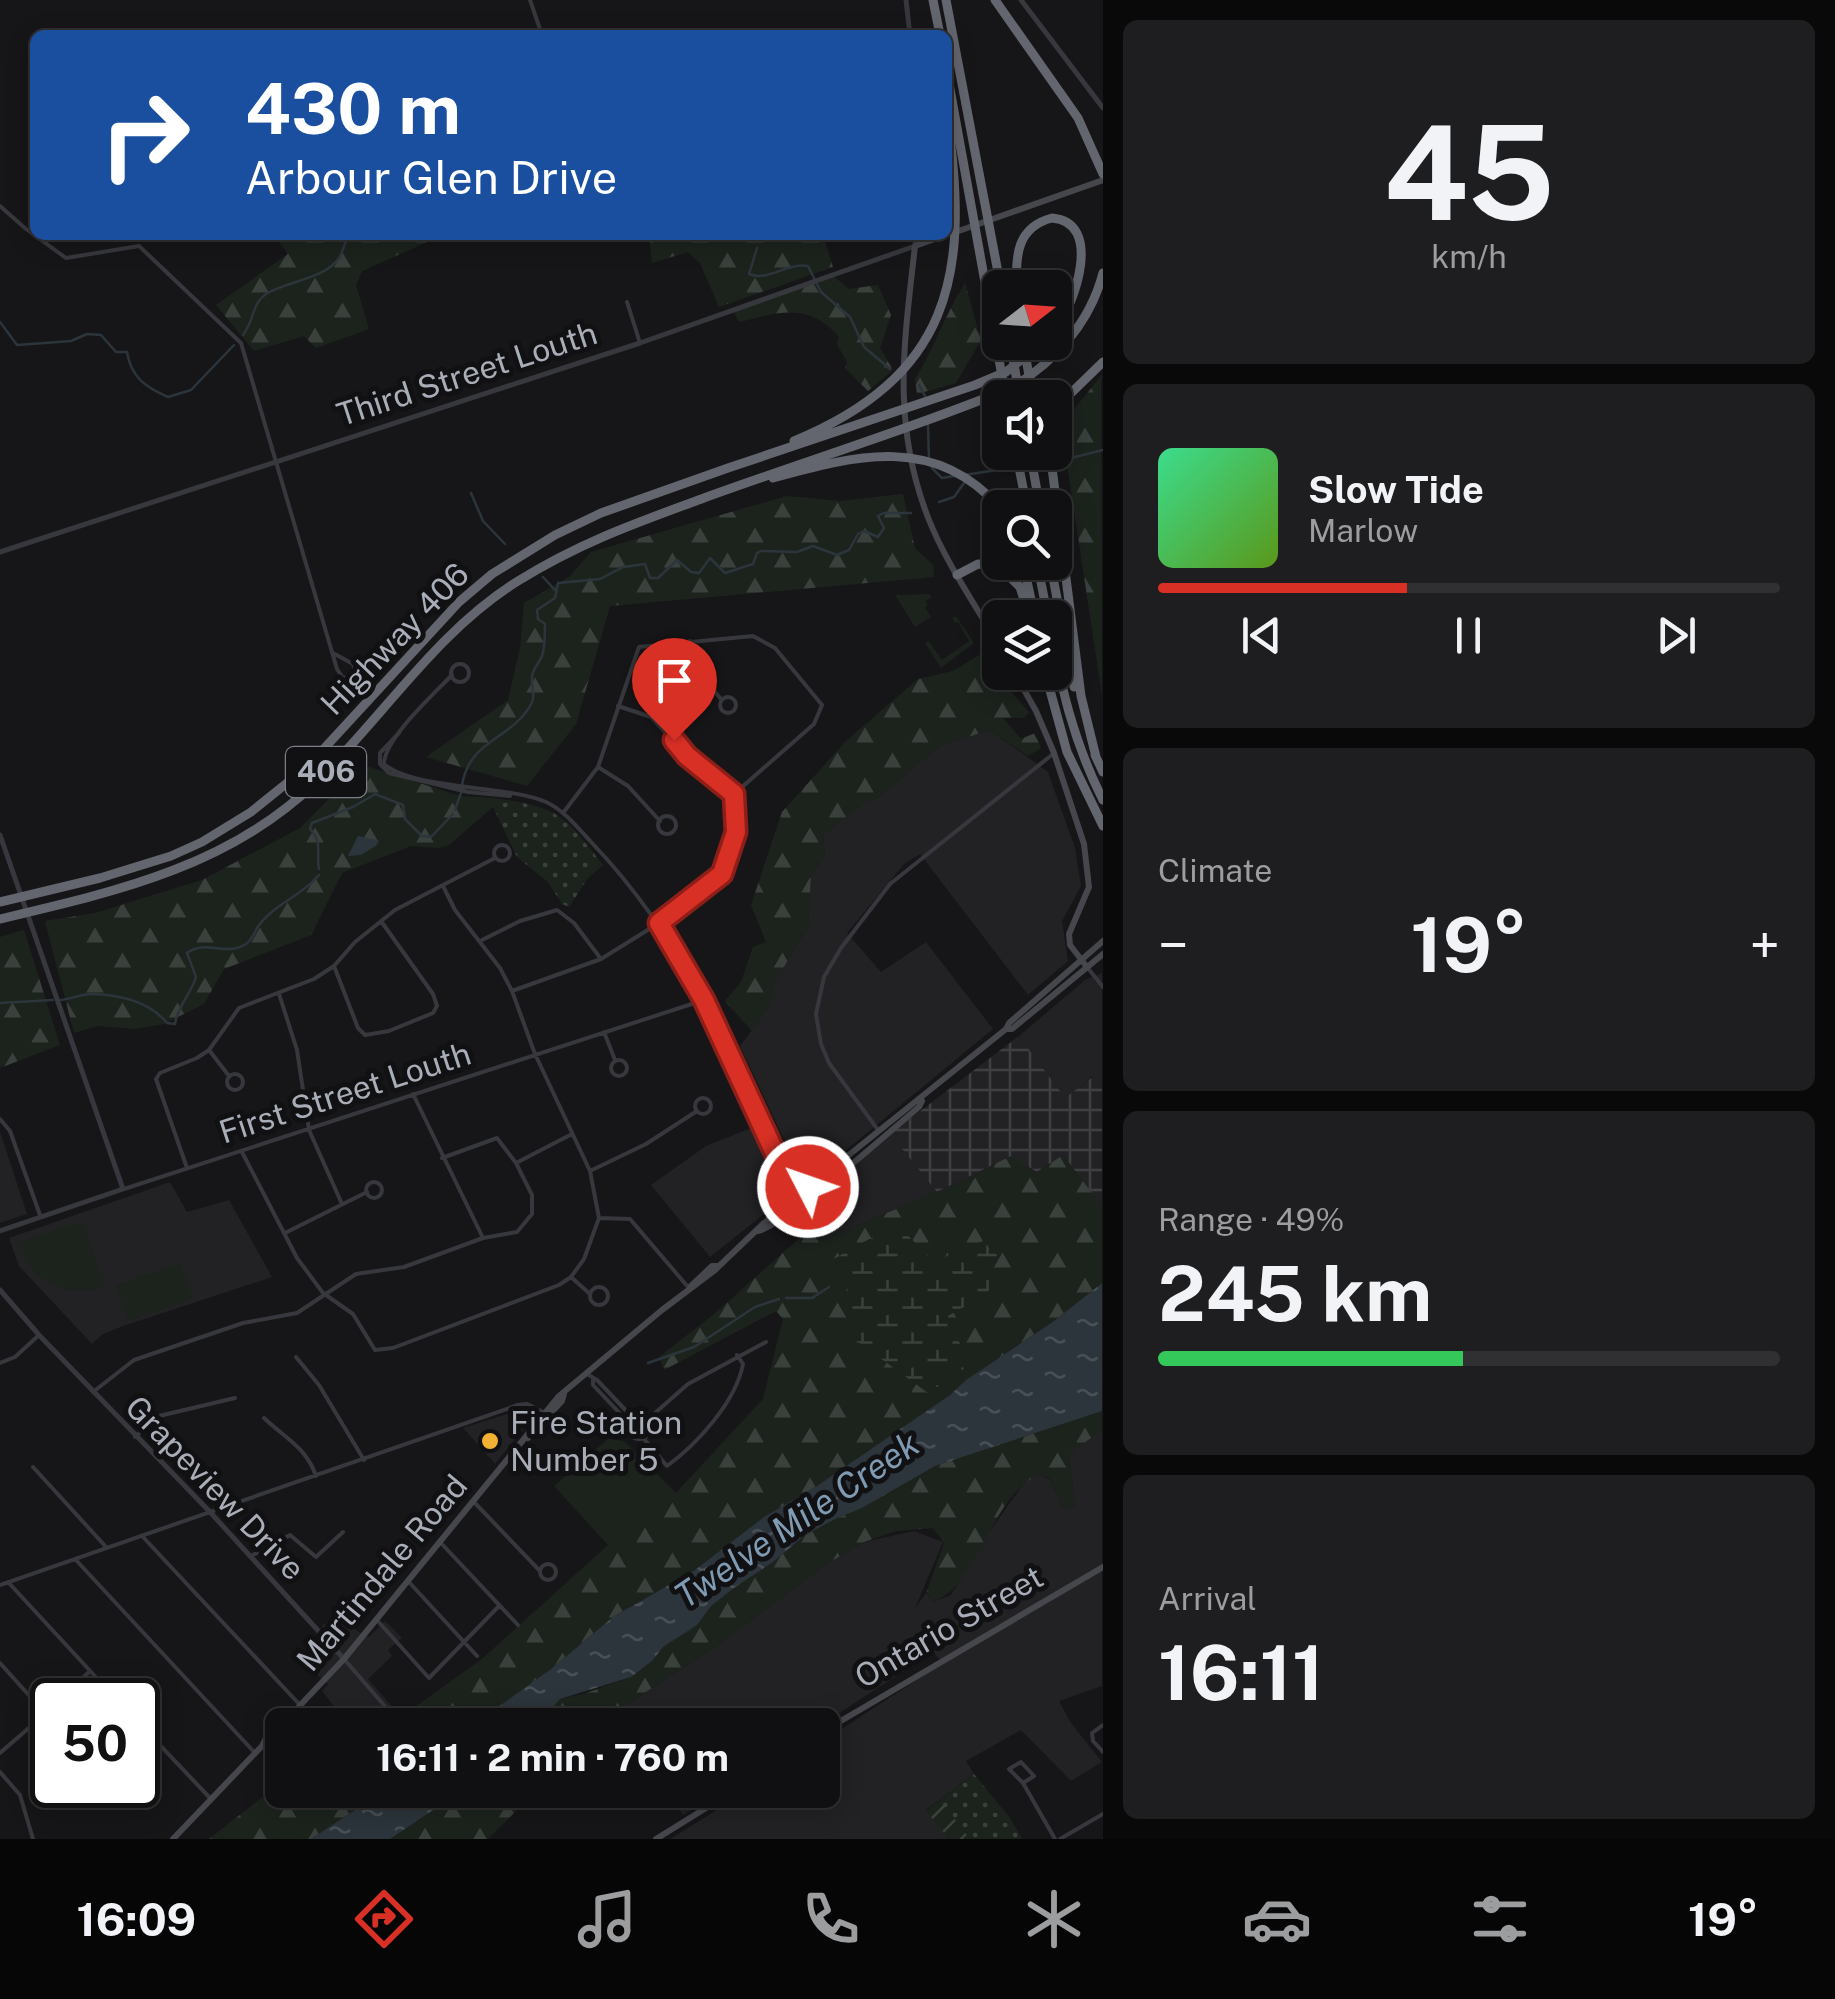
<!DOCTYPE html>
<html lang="en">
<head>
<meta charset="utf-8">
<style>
	:root { --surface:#101012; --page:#1e1e20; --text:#f1f3f6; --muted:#9c9d9f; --line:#303032; --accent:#d93025 }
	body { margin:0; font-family:"Public Sans",sans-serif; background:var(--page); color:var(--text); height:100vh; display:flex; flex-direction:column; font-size:38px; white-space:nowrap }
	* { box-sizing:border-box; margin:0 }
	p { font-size:32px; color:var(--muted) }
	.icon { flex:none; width:55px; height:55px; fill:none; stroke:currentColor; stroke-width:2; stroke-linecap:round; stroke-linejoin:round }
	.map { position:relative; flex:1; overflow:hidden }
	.sheet { display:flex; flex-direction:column; gap:20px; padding:20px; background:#09090a; width:732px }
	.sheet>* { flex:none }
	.top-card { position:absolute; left:30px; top:30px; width:922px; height:210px; border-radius:15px; box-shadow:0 5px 25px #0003,0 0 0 2px var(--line); background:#1a4fa0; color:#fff; overflow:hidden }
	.needle { width:65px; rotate:73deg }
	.buttons { position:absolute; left:982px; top:270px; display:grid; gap:20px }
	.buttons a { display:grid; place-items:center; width:90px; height:90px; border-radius:15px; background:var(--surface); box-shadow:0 5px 25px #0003,0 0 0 2px var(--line); font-size:50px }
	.speed { position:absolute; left:30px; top:1678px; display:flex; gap:20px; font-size:50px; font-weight:700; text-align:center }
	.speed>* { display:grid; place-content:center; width:130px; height:130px; border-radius:50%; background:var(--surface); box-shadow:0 5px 25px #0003,0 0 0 2px var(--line); line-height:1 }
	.speed .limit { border:5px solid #111; border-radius:15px; background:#fff; color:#111 }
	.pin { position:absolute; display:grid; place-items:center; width:85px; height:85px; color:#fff; margin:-102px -42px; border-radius:50% 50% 50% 0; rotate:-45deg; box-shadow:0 0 10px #0007 }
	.pin .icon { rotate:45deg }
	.me { position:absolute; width:110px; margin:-55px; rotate:311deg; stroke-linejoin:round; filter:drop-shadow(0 0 8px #0008) }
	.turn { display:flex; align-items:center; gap:35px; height:210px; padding:0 50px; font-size:45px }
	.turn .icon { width:130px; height:130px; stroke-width:2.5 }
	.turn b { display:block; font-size:70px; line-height:85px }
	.big { font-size:75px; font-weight:700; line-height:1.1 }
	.sheet .card { flex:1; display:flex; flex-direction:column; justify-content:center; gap:15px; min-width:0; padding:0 35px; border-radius:15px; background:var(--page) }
	.sheet .dial { align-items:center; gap:0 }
	.dial b { font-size:130px; line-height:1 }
	.song { display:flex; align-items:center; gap:30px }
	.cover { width:120px; height:120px; border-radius:15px; background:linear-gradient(135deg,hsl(150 70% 55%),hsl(90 70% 35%)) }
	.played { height:10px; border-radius:5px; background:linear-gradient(90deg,var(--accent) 40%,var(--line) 40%) }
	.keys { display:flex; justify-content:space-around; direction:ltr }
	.heat { display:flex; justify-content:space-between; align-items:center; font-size:55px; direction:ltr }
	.charge { height:15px; border-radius:8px; background:linear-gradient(90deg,#34c759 49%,var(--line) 0) }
	.trip { position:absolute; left:265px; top:1708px; width:575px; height:100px; border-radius:15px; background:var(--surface); box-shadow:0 5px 25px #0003,0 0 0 2px var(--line); font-weight:700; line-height:100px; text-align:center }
	.tab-bar { display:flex; height:160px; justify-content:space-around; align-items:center; background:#060607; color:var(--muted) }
	.tab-bar .icon { width:70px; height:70px }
	.tab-bar .selected { color:var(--accent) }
	.tab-bar b { font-size:45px; color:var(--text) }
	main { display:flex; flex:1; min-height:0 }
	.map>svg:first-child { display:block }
	.built { fill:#222225 }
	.industrial { fill:url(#industrial-grid) }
	.grass { fill:#1c231d }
	.forest { fill:url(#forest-firs) }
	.wetland { fill:url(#wetland-marsh) }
	.park { fill:url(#park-dots) }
	.garden { fill:url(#garden-furrows) }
	.water { fill:url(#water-ripples) }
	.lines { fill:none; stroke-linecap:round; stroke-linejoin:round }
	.stream { stroke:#2c353c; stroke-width:2.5 }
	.minor { stroke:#37383d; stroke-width:4 }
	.tertiary { stroke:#37383d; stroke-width:5 }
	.secondary { stroke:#45474d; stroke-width:6 }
	.motorway { stroke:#63666e; stroke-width:9 }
	.route-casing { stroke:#8d1f18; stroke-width:25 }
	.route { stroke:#d93025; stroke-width:18 }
	.poi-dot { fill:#f2b134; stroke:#111113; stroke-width:4 }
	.labels { text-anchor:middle; stroke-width:10; stroke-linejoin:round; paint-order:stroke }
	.shield { fill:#111113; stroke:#7b7e86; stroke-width:2.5 }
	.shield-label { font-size:30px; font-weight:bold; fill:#a8adb8 }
	.street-label { font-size:32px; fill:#a8adb8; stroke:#111113 }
	.poi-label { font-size:32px; fill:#a8adb8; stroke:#111113; text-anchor:start }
	.water-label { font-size:35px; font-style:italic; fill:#7f9bb3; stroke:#111113 }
</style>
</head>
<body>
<main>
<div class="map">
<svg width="1103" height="1839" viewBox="0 0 1103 1839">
	<defs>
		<pattern id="industrial-grid" width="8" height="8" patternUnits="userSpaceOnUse" patternTransform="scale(2.5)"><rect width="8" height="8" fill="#222225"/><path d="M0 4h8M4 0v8" fill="none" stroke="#3f3f43"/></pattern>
		<pattern id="forest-firs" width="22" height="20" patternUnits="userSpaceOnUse" patternTransform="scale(2.5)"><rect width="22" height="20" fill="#1c231d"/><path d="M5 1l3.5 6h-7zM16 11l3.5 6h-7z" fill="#3a403c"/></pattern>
		<pattern id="wetland-marsh" width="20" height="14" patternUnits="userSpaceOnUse" patternTransform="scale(2.5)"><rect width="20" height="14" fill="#1c231d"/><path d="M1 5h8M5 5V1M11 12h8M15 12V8" fill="none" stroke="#3a403c"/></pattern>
		<pattern id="park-dots" width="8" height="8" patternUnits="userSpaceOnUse" patternTransform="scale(2.5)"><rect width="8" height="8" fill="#1c231d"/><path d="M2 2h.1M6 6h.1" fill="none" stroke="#3a403c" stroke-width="1.8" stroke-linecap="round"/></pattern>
		<pattern id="garden-furrows" width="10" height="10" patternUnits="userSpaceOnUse" patternTransform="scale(2.5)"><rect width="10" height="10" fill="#1c231d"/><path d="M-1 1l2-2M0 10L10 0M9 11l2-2" fill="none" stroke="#3a403c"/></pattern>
		<pattern id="water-ripples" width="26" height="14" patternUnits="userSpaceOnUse" patternTransform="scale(2.5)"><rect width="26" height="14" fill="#2c353c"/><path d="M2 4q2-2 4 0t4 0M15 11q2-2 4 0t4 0" fill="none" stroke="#485056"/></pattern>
	</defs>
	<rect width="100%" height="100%" fill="#161618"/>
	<path class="built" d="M990,730L1048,772L1075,848L1081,886L1062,921L1068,961L1028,995L920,854L904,864L847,933L881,972L926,942L993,1029L805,1184L740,1046L770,1006L774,983L808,928L811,875L825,856L823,835L861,805L877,798L940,746Z
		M1102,973V1088L1093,1076L1065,1099L1019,1036L1085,980Z
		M756,1126L784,1198L710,1257L651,1185L706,1146Z
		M0,1132L27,1214L0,1223Z
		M890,1134L937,1192L822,1240L800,1211Z
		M170,1182L187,1212L229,1200L272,1277L123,1326L103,1334L92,1344L19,1266L9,1238Z
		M523,1409L535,1414L495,1464L463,1428Z
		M1102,1430V1686L1059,1701L1071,1723L1102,1762L1071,1781L1021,1730L966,1761L974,1774L926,1810L949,1839H670L749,1790H822L823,1741L943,1663L933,1652L821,1725H627L618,1710L712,1649L827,1564L864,1542L914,1531L943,1542L915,1608L927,1592L933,1602L951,1595L983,1541L1026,1480L1038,1475L1050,1479L1063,1509L1075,1506L1069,1453Z
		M341,1611L357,1631L369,1637L385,1621L402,1638L388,1650L392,1656L368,1679L401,1717L390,1725H349L322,1691L328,1684L301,1661L320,1642L322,1626Z
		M668,1790H722L683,1815Z"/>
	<path class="industrial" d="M1019,1036L1065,1098L1094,1076L1102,1088V1206L1063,1155L1037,1172L1010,1157L937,1192L890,1134Z"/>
	<path class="grass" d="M929,594L932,597L926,601L928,605L925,607L931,617L915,627L895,595Z
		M956,616L974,643L941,668L925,643L929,641L942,660L969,641L958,622L955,623L952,618Z
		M77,1223L84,1225L104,1286C64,1298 31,1282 18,1242Z
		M180,1263L193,1299L128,1321L116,1285Z
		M608,1439L624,1441L676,1493L608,1545L554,1486Z"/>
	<path class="forest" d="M274,235H443L362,271L356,285L369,329L316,348L304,336L254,351L216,305L288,254Z
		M649,235H823L833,267L719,307L700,263L688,252L652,263Z
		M832,275L849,289L878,285L891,315L880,348L893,370L868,391L845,368L847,362L837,344L839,337C809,302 779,312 739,322L734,312Z
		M965,283L981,340L956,383L917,394L915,379C935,348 945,314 965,283Z
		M1102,375L1101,384L1102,695L1061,425Z
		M903,494L915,548L933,565L934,577L610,606L576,724L527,786L426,757L508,700L520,648L524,603L569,577L591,552L787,496L840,501Z
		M989,649L995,674L1029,712L1024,718H1003L1021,739L1035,733L1041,748L1028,756L990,730L940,746L877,798L861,805L823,835L825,856L811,875L808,928L774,983L770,1006L752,1031L725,1001L741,982L753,947L766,942L751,905L782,812L846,741L918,679L953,671Z
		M363,765L460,796L493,798V807L449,845L438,848L411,846L342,873L311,935L224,969L204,1004L164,1024L135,1029L97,1026L74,1033L45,921L95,913L202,880L300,828Z
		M24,930L60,1045L0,1068V937Z
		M1063,1155L1102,1206V1283L1054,1321L966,1380L950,1395L817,1486L764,1517L695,1570L613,1617L551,1669L473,1725H390L482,1659L608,1545L676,1493L763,1399L783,1319L776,1311L664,1370L659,1357L713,1315L812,1227L822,1240L937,1192L1011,1156L1037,1172Z
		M1102,1411V1430L1069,1454L1075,1506L1063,1509L1050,1478L1038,1475C989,1498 981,1583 933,1602L927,1591L944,1543L933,1528L896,1531L864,1542L827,1564L712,1649L618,1710L625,1725H538L560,1699L586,1693L631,1677L652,1661L663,1647L696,1625L711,1606L734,1588L773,1562L804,1536L837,1518L862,1508L935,1466Z
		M282,1782V1790H385L311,1839H209Z
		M463,1790H537L488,1839H390Z"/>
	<path class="wetland" d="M896,1224L934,1261L983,1241L997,1255L988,1293L948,1316L969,1365L928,1393L854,1339L846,1286L823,1265Z"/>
	<path class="park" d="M493,798C558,807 563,813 603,865L588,878L569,907L562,904L548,882L517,857L493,807Z
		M974,1774L1010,1818L1022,1839H949L926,1811Z"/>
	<path class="garden" d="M942,1803L970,1839H949L926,1811Z"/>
	<path class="water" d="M358,836L377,840V845L361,855L348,856Z
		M1102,1283V1411L935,1466L862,1508L837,1518L804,1536L773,1562L734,1588L711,1606L697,1625L663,1647L652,1661L631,1677L560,1699L538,1725H473L551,1669L613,1617L695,1570L764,1517L817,1486L950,1395L966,1380L1054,1321Z
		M385,1790H463L390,1839H311Z"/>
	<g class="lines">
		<path class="stream" d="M757,248L749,274C767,282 788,262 808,266L821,292L850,317L864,347L890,369
			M0,322L17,345L71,341L87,334L101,335L116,352H127C131,377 145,387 168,397L191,390L234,345
			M243,335C255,319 252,303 266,294C287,281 325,279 339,258C343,252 345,242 348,235
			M919,385L925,396
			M928,424L929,461
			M1071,458L1103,450
			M932,468L942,478L954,476
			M965,475L996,470
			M471,493L483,521L505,544
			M939,502L954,497L964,483
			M543,577L555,590
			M462,785C470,740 507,741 529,708C537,696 531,691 532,678C532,669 539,664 542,656C545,647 545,634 545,624L538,619L537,610L555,598L558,583L600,579L623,567L645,564L650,578H658L677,560L691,572L699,573L710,558L725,573L753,564L757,553L761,551L797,552L813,546L837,555L849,550L858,534L864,531L878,537L884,528L878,516L884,513H911
			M455,810L461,793
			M319,869C316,853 323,842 310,829L312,823L353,807L375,794L403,805L405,819L422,836L431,837L453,814
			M61,1000C72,999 83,993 93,994C120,995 150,1002 167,1023L175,1024C177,1007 191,994 196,977L187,953C206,939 226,957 246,944C252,940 255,931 259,925C276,903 303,895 319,875
			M0,1003L53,1000
			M786,1298H812L829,1287
			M648,1363L694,1347L755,1307L779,1299"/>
		<path class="minor" d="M530,0L542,35
			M0,206L26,229L66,258L139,246L241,343L337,669L343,678L353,676L355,671L353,664L333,653
			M627,302L640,343
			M690,641L698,672L721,699
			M451 673a9 9 0 1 1 18 0a9 9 0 1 1-18 0Z
			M452,675C434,694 384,739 384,764C414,790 507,785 546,802C564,810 579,829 592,843C682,937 738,1059 787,1179L804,1201
			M720 705a8 8 0 1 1 16 0a8 8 0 1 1-16 0Z
			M399,733L380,753V764L389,773L468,792L510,796
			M598,767L628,786L660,821
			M563,813L598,767L639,647L753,636L775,648L822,705L814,724L734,794
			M658 825a9 9 0 1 1 18 0a9 9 0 1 1-18 0Z
			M494 853a8 8 0 1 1 16 0a8 8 0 1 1-16 0Z
			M482,940L520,921L557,910L574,923L601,959
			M334,966L358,1028L365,1035L389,1031L433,1013L437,1006L433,994L381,921
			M1087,967L1103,987
			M512,991L601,959L659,923L718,879L736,833L734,794L687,756L651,717L618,706
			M279,994L297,1050L309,1130L342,1204
			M604,1032L615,1060
			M209,1050L229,1076
			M611 1068a8 8 0 1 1 16 0a8 8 0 1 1-16 0Z
			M227 1082a8 8 0 1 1 16 0a8 8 0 1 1-16 0Z
			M413,1094L483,1238
			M695 1106a8 8 0 1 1 16 0a8 8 0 1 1-16 0Z
			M0,1119L10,1131L40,1215
			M878,1130L829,1063L821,1044L816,1014L824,977L841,948L890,884L1053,754
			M242,1152L297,1258L323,1293L353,1314L375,1350L393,1348L559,1285L571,1277L584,1259L599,1218L590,1171L535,1054L512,991L500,968L455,910L443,886
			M516,1163L572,1134
			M187,1168L156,1079L160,1073L197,1058L209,1050L239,1008L314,979L334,966L355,942L395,910L495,858
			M590,1171L646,1144L697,1111
			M366 1190a8 8 0 1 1 16 0a8 8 0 1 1-16 0Z
			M124,1189L704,1000
			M599,1218L630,1219L688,1287
			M285,1233L367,1192
			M571,1277L590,1294
			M590 1296a9 9 0 1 1 18 0a9 9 0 1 1-18 0Z
			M296,1357L319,1385L364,1460
			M0,1363L15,1357L39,1335
			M587,1374L597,1380L633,1418
			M593,1380V1385L628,1422
			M93,1392L134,1360L243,1323L297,1313L356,1274L404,1267L483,1238L517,1232L532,1214V1195L516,1163L497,1138L442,1158
			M628 1428a11 11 0 1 1 22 0a11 11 0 1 1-22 0Z
			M264,1418C285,1438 306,1447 316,1476
			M647,1420L688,1384L766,1342
			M135,1437L159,1416L235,1398
			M644,1439L667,1466C696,1445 736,1402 743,1364L737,1355
			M33,1467L107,1548
			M474,1502L540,1571
			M143,1537L300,1705
			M440,1542L518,1625
			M251,1556L290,1535L316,1557L343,1532
			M75,1559L255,1753
			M540 1572a8 8 0 1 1 16 0a8 8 0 1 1-16 0Z
			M408,1581L477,1656
			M8,1582L117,1700
			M0,1585L518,1405L527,1404L543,1412
			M376,1619L429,1678L499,1606
			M344,1659L396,1719
			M0,1663L52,1721
			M60,1700L89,1672
			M138,1722L210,1798
			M1103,1725L1092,1733L1093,1741L1103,1752
			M0,1753L52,1708
			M0,1772L20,1795L33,1839
			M1023,1783L1034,1776L1021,1762L1009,1769L1023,1783L1055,1839
			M108,1785L117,1796L126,1799V1805L115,1806L117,1796
			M1060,1839L1103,1814"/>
		<path class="tertiary" d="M906,0L910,35
			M1021,0L1103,108
			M0,552L640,343L915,246L916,235
			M0,835L123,1189L0,1231
			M0,1290L39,1335L210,1512L344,1659"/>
		<path class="secondary" d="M953,233L1103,180
			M946,235L915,246C904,344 891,424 929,520C947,565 976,605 1000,648
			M1014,672L1036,711L1054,753L1084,844L1089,887L1069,934L1070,945L1087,967
			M1007,1029H1012L1103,954
			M758,1231C786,1225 890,1131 919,1107L922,1101
			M691,1286L712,1266H717
			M528,1438L562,1401L564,1394
			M822,1732L1103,1567
			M262,1746L267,1736H271L344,1659L559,1396L662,1310L715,1270L764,1223L1006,1029L1009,1023L1103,941
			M173,1839L262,1746L271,1740V1736
			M656,1839L735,1790"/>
		<path class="motorway" d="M933,0L940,35
			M946,0L1001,288
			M995,0L1078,118L1103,174
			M948,78L1006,398
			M1017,288C1015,256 1017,227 1052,218C1103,222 1076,302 1055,331
			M1010,342L1020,398
			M1023,342L1033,398
			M1055,414L1068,396L1103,362
			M794,441C949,377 970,277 948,123
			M1016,452L1027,508
			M1030,452L1040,508
			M1050,452L1081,696L1096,757
			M773,478C856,455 936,434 1000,508
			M1023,562L1033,609
			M1037,562L1048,618
			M1050,562L1074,687
			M957,575L978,564L998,565L1020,587L1030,618
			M1055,653C1065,705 1079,753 1103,800
			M1045,672L1067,752L1103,826
			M1095,755L1103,772
			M0,902L100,878L171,856L202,842L251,812L307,767L459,602L492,574L555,535L601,513L728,468L975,385L1006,372L1043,342
			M0,919C114,892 228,867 315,783C384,716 436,632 518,581C581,542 636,523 704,498C806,461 911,429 1011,388C1055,362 1090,323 1103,273"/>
	</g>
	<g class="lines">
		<defs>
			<path id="route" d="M674,740L687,756L734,794L736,832L722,874L659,923L704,1000L787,1179L798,1195L808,1187"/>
		</defs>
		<use href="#route" class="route-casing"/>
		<use href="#route" class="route"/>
	</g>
	<circle class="poi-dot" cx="490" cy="1441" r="10"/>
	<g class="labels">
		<rect class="shield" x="286" y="747" width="80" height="50" rx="8"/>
		<g class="shield-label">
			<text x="326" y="782">406</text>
		</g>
		<g class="street-label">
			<text transform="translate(467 374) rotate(-18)" y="11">Third Street Louth</text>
			<text transform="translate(395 639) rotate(-46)" y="11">Highway 406</text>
			<text transform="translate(345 1093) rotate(-18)" y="11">First Street Louth</text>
			<text transform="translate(215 1488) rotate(46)" y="11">Grapeview Drive</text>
			<text transform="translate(382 1573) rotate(-50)" y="11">Martindale Road</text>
			<text transform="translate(949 1627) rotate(-30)" y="11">Ontario Street</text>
		</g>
		<g class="poi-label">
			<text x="510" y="1434">Fire Station<tspan x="510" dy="37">Number 5</tspan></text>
		</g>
		<g class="water-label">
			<text transform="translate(797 1520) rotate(-34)" y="12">Twelve Mile Creek</text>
		</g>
	</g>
</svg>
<div class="buttons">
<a><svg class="needle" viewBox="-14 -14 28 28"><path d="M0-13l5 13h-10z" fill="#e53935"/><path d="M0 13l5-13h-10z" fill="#9c9d9f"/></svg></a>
<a><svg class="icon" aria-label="sound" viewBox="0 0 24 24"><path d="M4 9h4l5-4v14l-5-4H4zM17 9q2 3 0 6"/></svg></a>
<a><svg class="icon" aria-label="search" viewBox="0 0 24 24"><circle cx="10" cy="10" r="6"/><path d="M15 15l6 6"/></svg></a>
<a><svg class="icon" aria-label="layers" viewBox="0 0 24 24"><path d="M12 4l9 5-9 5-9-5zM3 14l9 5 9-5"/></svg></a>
</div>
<div class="speed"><div class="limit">50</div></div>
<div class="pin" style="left:674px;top:740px;background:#d93025"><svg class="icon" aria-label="arrive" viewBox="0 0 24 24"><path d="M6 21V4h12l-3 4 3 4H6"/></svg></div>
<svg class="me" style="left:808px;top:1187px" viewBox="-20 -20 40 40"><circle r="17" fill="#d93025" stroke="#fff" stroke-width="3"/><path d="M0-11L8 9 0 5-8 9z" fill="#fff"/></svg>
<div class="trip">16:11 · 2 min · 760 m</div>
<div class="top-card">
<div class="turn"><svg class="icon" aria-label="right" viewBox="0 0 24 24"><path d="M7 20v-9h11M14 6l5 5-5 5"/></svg><div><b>430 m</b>Arbour Glen Drive</div></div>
</div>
</div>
<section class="sheet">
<div class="card dial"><b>45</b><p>km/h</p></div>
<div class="card">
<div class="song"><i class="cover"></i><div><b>Slow Tide</b><p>Marlow</p></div></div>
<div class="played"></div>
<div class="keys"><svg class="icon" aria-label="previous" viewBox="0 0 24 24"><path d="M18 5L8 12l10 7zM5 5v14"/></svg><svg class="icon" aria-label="pause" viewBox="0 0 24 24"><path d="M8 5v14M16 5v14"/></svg><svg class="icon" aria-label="next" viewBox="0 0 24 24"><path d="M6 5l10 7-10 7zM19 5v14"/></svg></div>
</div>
<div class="card"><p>Climate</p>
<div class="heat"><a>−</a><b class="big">19°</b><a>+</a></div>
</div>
<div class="card"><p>Range · 49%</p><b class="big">245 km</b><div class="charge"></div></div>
<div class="card"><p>Arrival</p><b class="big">16:11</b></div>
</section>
</main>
<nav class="tab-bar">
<b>16:09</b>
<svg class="icon selected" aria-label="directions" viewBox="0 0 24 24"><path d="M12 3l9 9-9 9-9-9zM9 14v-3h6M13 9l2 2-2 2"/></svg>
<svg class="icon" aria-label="music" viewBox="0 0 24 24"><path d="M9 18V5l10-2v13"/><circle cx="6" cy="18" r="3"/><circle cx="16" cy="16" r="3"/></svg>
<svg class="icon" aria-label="phone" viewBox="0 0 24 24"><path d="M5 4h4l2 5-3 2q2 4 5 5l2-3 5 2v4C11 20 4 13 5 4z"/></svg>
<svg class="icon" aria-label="climate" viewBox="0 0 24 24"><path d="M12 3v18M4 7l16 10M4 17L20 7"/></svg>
<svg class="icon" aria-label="car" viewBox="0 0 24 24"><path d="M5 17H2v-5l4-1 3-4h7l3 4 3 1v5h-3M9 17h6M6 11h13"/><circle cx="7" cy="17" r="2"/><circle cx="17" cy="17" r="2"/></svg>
<svg class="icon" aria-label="filters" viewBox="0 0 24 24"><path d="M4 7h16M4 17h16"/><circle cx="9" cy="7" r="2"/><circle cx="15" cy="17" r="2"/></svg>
<b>19°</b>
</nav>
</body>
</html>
